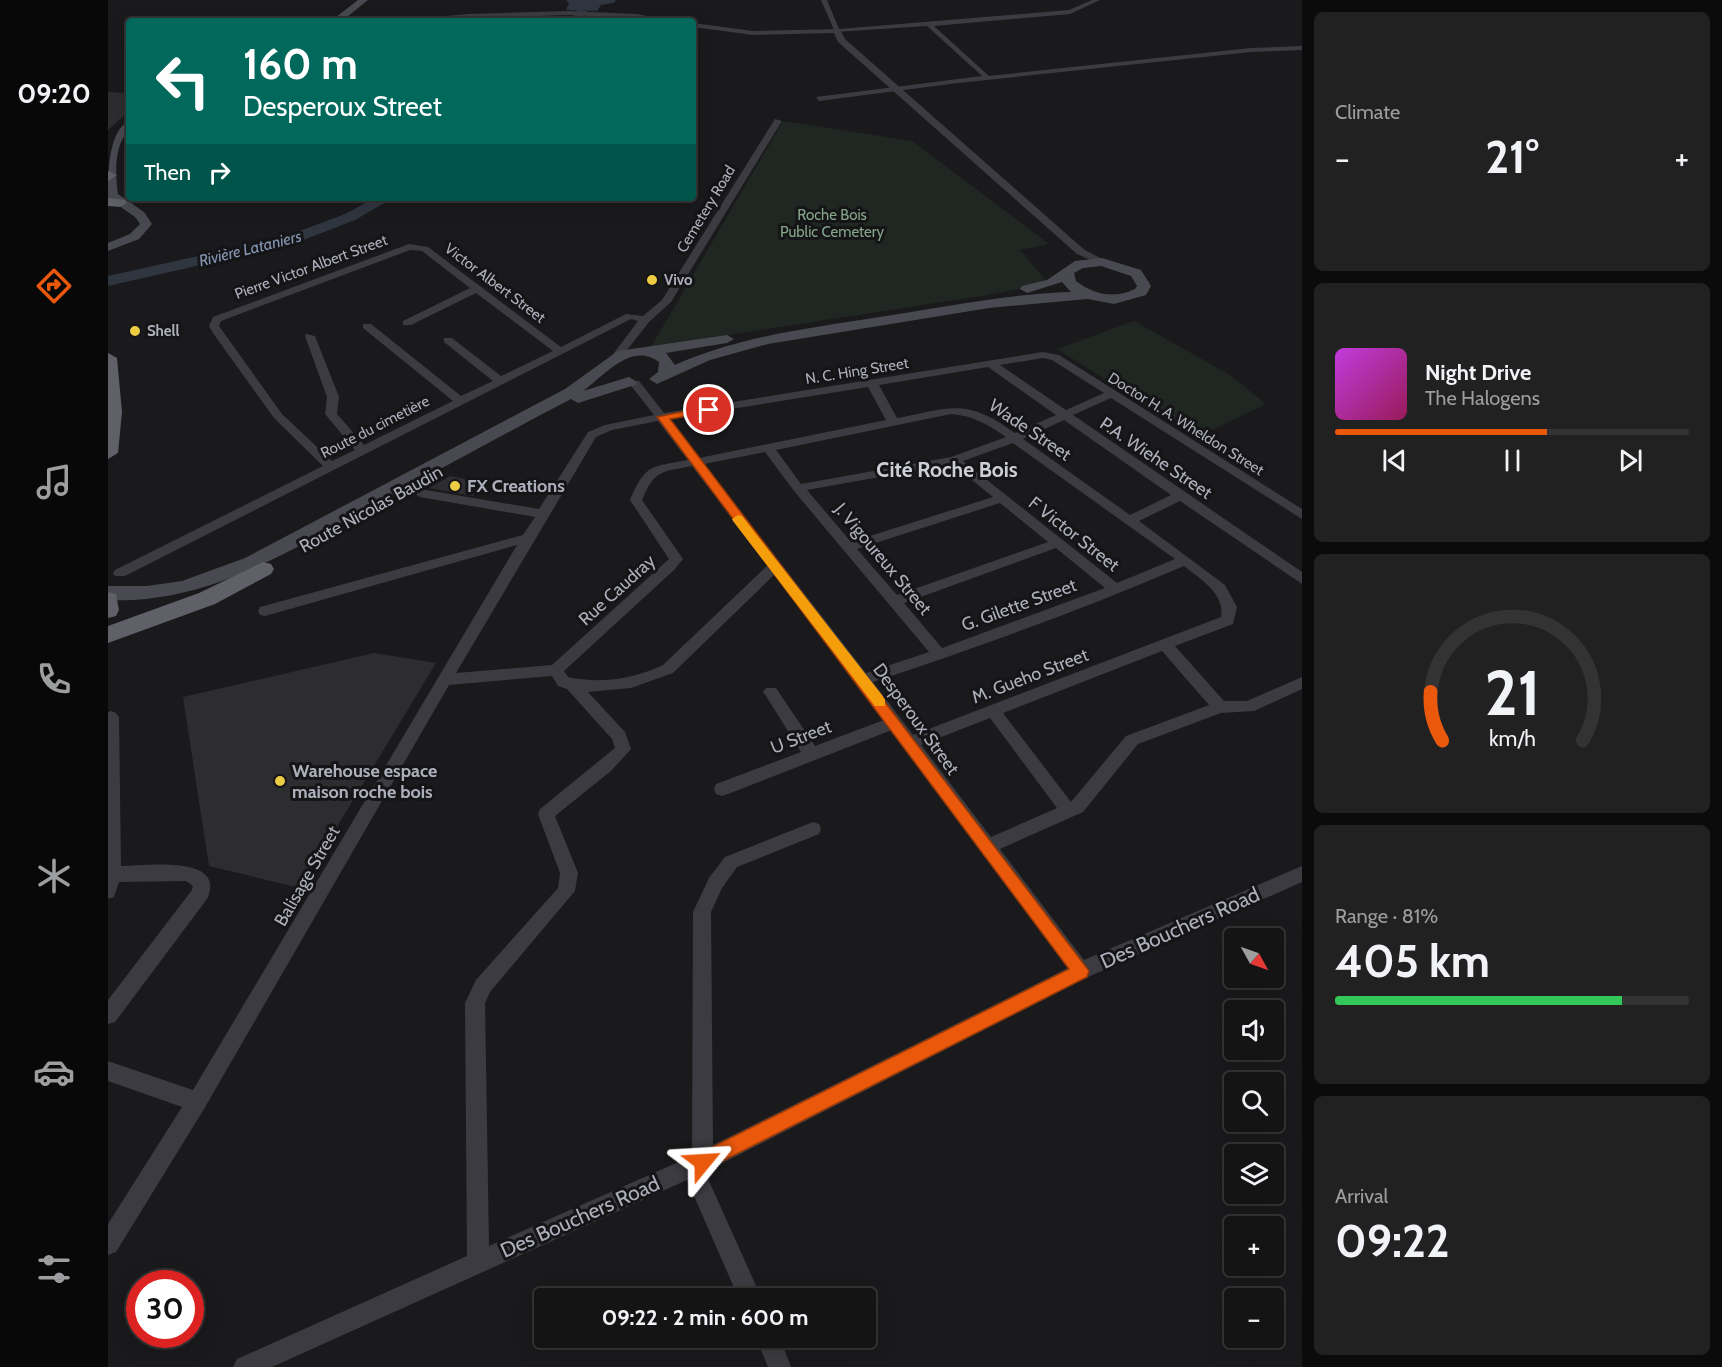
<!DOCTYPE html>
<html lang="en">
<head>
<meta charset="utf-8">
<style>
	:root { --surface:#141415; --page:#212122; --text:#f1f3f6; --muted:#9d9ea0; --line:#333334; --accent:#ea580c }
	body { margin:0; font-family:Cabin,sans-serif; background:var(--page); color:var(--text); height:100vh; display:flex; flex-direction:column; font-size:22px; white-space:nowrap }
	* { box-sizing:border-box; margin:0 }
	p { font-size:20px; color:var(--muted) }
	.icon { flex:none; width:33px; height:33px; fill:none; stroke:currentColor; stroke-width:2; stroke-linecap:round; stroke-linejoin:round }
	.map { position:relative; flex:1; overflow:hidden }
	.details { display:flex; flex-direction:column; gap:12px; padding:12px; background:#0b0b0c; width:420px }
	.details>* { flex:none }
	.guide { position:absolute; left:18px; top:18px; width:570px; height:183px; border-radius:6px; box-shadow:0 6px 24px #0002,0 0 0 2px var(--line); background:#00695c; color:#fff; overflow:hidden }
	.needle { width:39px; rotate:130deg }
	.fabs { position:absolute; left:1116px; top:928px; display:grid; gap:12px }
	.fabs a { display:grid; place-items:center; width:60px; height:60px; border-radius:6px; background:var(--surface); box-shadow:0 6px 24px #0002,0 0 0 2px var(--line); font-size:30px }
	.speed { position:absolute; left:18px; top:1270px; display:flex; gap:12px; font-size:30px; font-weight:700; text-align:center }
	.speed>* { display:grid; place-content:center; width:78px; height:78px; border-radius:50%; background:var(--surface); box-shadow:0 6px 24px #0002,0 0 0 2px var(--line); line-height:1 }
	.speed .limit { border:9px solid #d22; background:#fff; color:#111 }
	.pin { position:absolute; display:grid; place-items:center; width:51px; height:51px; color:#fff; margin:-26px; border:3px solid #fff; border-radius:50%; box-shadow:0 2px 6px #0007 }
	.me { position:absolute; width:66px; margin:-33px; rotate:63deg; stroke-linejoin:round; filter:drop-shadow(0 0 4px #0008) }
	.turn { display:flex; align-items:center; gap:21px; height:126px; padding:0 18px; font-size:27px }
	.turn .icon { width:78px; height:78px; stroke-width:2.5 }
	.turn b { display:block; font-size:42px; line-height:51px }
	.then { display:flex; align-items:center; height:57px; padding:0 18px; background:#0003; gap:12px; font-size:22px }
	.big { font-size:45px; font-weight:700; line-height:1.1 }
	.details .widget { flex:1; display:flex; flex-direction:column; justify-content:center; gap:9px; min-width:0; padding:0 21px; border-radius:9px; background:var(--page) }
	.details .dial { align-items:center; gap:0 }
	.dial svg { height:156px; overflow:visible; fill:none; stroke:var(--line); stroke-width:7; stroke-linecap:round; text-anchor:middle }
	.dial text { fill:var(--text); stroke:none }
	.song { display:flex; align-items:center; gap:18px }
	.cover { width:72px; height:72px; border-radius:9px; background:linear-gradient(135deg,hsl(290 70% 55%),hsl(330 70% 35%)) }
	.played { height:6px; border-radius:3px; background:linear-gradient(90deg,var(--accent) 60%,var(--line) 60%) }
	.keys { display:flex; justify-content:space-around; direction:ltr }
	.heat { display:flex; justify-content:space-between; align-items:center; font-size:33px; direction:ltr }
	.charge { height:9px; border-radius:4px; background:linear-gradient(90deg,#34c759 81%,var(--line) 0) }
	.trip { position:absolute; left:426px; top:1288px; width:342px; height:60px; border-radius:6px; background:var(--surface); box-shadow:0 6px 24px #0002,0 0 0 2px var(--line); font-weight:700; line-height:60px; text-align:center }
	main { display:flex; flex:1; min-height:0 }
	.dock { display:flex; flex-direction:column; width:108px; justify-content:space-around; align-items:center; background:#080808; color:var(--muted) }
	.dock .icon { width:42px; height:42px }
	.dock .current { color:var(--accent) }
	.dock b { font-size:27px; color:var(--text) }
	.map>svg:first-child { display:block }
	.green { fill:#202722 }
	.water { fill:#303640 }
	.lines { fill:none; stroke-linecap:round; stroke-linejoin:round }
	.river { fill:#303640; fill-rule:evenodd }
	.building { fill:#2d2d30 }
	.minor { fill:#3b3b41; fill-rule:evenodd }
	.tertiary { fill:#3b3b41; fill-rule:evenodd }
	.secondary { fill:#494a51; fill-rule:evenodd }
	.trunk { fill:#5f6068; fill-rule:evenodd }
	.route { fill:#ea580c; stroke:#983908; stroke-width:1.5 }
	.slow { fill:#f59e0b }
	.poi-dot { fill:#ebcc42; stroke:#151517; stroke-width:2 }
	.labels { text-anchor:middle; stroke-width:6; stroke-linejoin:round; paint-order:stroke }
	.far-street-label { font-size:15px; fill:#adafbb; stroke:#151517 }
	.far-park-label { font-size:15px; fill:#85a58b; stroke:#151517 }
	.far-poi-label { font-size:15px; font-weight:bold; fill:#adafbb; stroke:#151517; text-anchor:start }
	.far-water-label { font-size:16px; font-style:italic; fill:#8697b4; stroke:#151517 }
	.street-label { font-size:18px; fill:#adafbb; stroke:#151517 }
	.poi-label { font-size:18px; font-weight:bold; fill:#adafbb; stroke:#151517; text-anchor:start }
	.quarter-label { font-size:21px; font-weight:bold; fill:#cdcfd7; stroke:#151517 }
	.near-street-label { font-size:21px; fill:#adafbb; stroke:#151517 }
</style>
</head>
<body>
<main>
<nav class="dock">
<b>09:20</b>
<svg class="icon current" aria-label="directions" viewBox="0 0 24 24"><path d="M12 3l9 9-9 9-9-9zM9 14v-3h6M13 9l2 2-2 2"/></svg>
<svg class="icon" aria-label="music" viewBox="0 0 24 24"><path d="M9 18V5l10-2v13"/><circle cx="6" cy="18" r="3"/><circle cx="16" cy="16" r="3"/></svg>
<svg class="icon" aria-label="phone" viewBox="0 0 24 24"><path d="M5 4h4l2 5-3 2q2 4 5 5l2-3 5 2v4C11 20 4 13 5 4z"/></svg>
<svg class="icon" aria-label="climate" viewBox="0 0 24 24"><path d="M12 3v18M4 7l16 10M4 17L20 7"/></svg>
<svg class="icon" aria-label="car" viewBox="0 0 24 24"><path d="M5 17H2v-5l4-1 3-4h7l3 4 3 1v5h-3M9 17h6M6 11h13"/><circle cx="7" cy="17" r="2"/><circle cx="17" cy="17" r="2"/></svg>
<svg class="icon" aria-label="filters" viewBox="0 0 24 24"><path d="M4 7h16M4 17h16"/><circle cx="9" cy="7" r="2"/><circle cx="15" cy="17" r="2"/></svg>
</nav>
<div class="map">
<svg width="1194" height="1367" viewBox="0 0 1194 1367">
	<rect width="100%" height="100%" fill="#1a1a1c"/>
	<path class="green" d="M675,121L804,141L941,244L912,250L940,283L880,295L543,347Z
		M1026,321L1122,375L1158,404L1089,437L949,349Z"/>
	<path class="water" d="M458,0H508L505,3L493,5L489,11L458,10L461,3Z"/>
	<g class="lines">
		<path class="river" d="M470,9L479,11L472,21H462Z
			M267,198H285L247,220L185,244L0,286V276L176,237L237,214Z"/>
	</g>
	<path class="building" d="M0,92L21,93V111L0,130Z
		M342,476L372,482L365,496L321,488Z
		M266,653L328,663L192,888L101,866L75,697Z"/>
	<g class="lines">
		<path class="minor" d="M713,0H719L731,29L961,10L984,0H992L962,14L826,26L881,76L1143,48L1194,46V50L1143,52L850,83L711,101L708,97L874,76L819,26L727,32Z
			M667,119L674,121L563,302L541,322L512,359L503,357L530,321L523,319L17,576H7L5,573L7,570L215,466L166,418L105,333L101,326L105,317L301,244L320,247L453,347L518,314L535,316L554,300ZM302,250L314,251L362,288L295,321V325H303L368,293L445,351L393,376L344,338H336V342L385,381L353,396L263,324H255V328L345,401L256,445L229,414L231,397L207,336L198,334L197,336L219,397L217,414L247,450L224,461L174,414L111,326L113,321Z
			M935,352L951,355L1194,509V519L1003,398L965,415L1194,572V584L1072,501L1031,521L1117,585L1129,607L1125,624L1067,646L1116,701H1139L1194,677V689L1146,711L1113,713L1030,744L975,812L892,849L976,960L1194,866V882L980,977L597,1172L654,1299H631L579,1180L164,1367H125L129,1359L359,1256L357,1003L368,980L450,888L452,873L430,814L432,809L507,748L504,739L459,689L450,686L444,676L341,685L96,1109L8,1252L0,1255V1224L74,1107L0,1081V1061L85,1090L409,545L157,616L152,615L150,611L152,607L415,535L427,517L312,497L306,493L312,489L431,509L480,432L497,425L546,415L521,383L523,381H531L556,413ZM935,358L944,360L996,393L958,410L892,365ZM880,367L948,415L907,433C858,398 845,407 789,418L771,385ZM760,387L778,420L591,458L561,419ZM843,414C866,416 879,424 898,437L843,457L693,484L668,450ZM956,420L1063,495L1022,515L915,439ZM550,421L580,460C542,467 538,464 522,500L561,559L444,665L348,673L488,437L504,430ZM905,443L1067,559L1009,583L855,461ZM657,452L686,491L821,652L758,673L596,464ZM844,464L885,497L743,542L699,490ZM584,466L660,565L555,665C526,679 492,684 460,677L456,671L566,570L575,559L534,500C547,469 554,472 584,466ZM892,503L940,542L789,595L749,549ZM948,548L997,588L834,648L796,603ZM1076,566C1092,579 1117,593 1113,617L805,735L765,682C870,647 974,610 1076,566ZM667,574L776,720L707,746L668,688H658L655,692L658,696L693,752L608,784L606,789L608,794L614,796L620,794L784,730L960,968L605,1145L603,912L614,888L629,867L711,834L713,829L711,824L705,822L617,857L601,878L585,912L584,1156L381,1246L377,1003L382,992L467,891L470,873L447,816L503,771L523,749L517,732L480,692L523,688L565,673ZM1054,651L1101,705L1018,736L963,802L895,713ZM882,718L949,808L883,837L813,745Z
			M3,711L8,713L11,717L13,866C35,866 120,854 99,899L7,1022L0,1024V1000L84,890L85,886L78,881L11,882L6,897L0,899V712Z
			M648,1338H672L683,1367H660Z"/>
		<path class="tertiary" d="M461,11L529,14L567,21L461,15L287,21L360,14Z
			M585,23L645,31L732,29L737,39L963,238L977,250L1000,262L994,265L969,254L730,42L726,33L645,35L585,27Z"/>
		<path class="secondary" d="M250,0H260L234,21H223Z
			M21,121V130C6,145 7,173 10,194L36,212L44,224L31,239L0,251V243L22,234L32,224L27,217L0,198C0,174 0,131 21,121Z
			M994,258L1033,270L1043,286L1038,295L1006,304L980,299L881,308L660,344L602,360L549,384L541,379L550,372L551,362C523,341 496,376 475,391L521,377L529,382L527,385L470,403L463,399C398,433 334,468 270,503C184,549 102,604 0,600V586H39L74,581L137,558L457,389L510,351L619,335L626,339L619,343L558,353L567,365C632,336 703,328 772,317C836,307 899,294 963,292L954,282L919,293L912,289L914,286L939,280L967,261ZM993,266L1023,276L1029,286L1027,289C1006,299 986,295 968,281L966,273L975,268Z"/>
		<path class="trunk" d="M0,171L9,175L0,181Z
			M0,198L17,200L19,203L12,207L0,206Z
			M0,353L9,358L14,412L10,453L0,459Z
			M155,562L163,564L166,569L163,574L107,604L0,643V626L91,593Z
			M0,592L8,594L11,610L8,616L0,618Z"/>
	</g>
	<path class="route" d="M601,406L605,407V412L562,419L981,971L979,977L595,1171L588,1168L586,1162L588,1155L961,969L549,417Z"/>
	<path class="slow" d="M630,515L634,516L777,699V706H767L625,521L624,519Z"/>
	<g class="poi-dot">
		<circle cx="544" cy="280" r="6"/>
		<circle cx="27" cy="331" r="6"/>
		<circle cx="347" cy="486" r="6"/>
		<circle cx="172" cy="781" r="6"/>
	</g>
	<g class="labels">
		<g class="far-street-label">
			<text transform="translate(598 209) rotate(-59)" y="5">Cemetery Road</text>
			<text transform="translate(203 267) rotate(-20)" y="5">Pierre Victor Albert Street</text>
			<text transform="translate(387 283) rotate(37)" y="5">Victor Albert Street</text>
			<text transform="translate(749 371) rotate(-9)" y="5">N. C. Hing Street</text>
			<text transform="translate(1078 424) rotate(32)" y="5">Doctor H. A. Wheldon Street</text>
			<text transform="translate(267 427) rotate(-27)" y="5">Route du cimetière</text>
		</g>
		<g class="far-park-label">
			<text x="724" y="220">Roche Bois<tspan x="724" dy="17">Public Cemetery</tspan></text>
		</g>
		<g class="far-poi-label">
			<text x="556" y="285">Vivo</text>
			<text x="39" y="336">Shell</text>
		</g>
		<g class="far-water-label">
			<text transform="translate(142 248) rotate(-14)" y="6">Rivière Lataniers</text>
		</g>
		<g class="street-label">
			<text transform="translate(922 430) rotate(34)" y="6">Wade Street</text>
			<text transform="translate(1048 458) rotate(34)" y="6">P.A. Wiehe Street</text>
			<text transform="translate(263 509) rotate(-29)" y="6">Route Nicolas Baudin</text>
			<text transform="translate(966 534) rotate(38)" y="6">F Victor Street</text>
			<text transform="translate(775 559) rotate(50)" y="6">J. Vigoureux Street</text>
			<text transform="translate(509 590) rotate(-42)" y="6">Rue Caudray</text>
			<text transform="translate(911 605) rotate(-20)" y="6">G. Gilette Street</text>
			<text transform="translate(922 676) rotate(-21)" y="6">M. Gueho Street</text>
			<text transform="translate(808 719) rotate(54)" y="6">Desperoux Street</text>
			<text transform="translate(693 737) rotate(-21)" y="6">U Street</text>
			<text transform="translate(199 876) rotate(-60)" y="6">Balisage Street</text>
		</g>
		<g class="poi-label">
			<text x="359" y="492">FX Creations</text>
			<text x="184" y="777">Warehouse espace<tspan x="184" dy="21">maison roche bois</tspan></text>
		</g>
		<g class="quarter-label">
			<text x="839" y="477">Cité Roche Bois</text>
		</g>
		<g class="near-street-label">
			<text transform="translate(1072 928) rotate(-24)" y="7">Des Bouchers Road</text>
			<text transform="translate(472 1217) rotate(-24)" y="7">Des Bouchers Road</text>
		</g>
	</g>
</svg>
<div class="fabs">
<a><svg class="needle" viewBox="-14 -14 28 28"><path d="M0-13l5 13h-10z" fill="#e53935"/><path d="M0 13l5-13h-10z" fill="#9d9ea0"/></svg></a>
<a><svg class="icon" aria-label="sound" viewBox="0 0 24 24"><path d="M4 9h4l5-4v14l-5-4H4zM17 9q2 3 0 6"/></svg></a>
<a><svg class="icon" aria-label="search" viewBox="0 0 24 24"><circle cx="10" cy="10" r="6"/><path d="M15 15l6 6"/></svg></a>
<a><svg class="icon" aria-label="layers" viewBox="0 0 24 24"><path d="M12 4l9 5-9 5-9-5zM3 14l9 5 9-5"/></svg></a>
<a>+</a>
<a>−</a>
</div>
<div class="speed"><div class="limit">30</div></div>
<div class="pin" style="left:601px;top:410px;background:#d93025"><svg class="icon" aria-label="arrive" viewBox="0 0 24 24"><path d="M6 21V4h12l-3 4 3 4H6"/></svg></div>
<svg class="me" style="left:595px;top:1162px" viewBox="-20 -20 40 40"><path d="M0-17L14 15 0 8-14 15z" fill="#ea580c" stroke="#fff" stroke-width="4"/></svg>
<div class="trip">09:22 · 2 min · 600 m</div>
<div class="guide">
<div class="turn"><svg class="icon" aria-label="left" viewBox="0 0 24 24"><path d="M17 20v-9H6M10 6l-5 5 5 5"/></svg><div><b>160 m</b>Desperoux Street</div></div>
<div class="then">Then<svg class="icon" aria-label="right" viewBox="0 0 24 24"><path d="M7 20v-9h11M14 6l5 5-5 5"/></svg></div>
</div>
</div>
<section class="details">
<div class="widget"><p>Climate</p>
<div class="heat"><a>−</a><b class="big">21°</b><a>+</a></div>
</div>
<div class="widget">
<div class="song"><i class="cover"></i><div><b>Night Drive</b><p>The Halogens</p></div></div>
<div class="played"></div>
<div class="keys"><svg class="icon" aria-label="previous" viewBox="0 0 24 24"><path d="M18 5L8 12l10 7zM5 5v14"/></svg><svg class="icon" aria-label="pause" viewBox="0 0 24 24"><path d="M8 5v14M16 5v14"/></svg><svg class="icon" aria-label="next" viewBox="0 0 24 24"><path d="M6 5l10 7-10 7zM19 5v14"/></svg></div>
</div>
<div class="widget dial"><svg viewBox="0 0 100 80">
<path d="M14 69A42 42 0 1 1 86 69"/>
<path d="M14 69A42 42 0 0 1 8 44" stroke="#ea580c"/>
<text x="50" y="56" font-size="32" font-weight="700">21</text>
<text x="50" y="72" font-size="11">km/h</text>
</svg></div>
<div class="widget"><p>Range · 81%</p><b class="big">405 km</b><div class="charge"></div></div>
<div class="widget"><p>Arrival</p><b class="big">09:22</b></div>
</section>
</main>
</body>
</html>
